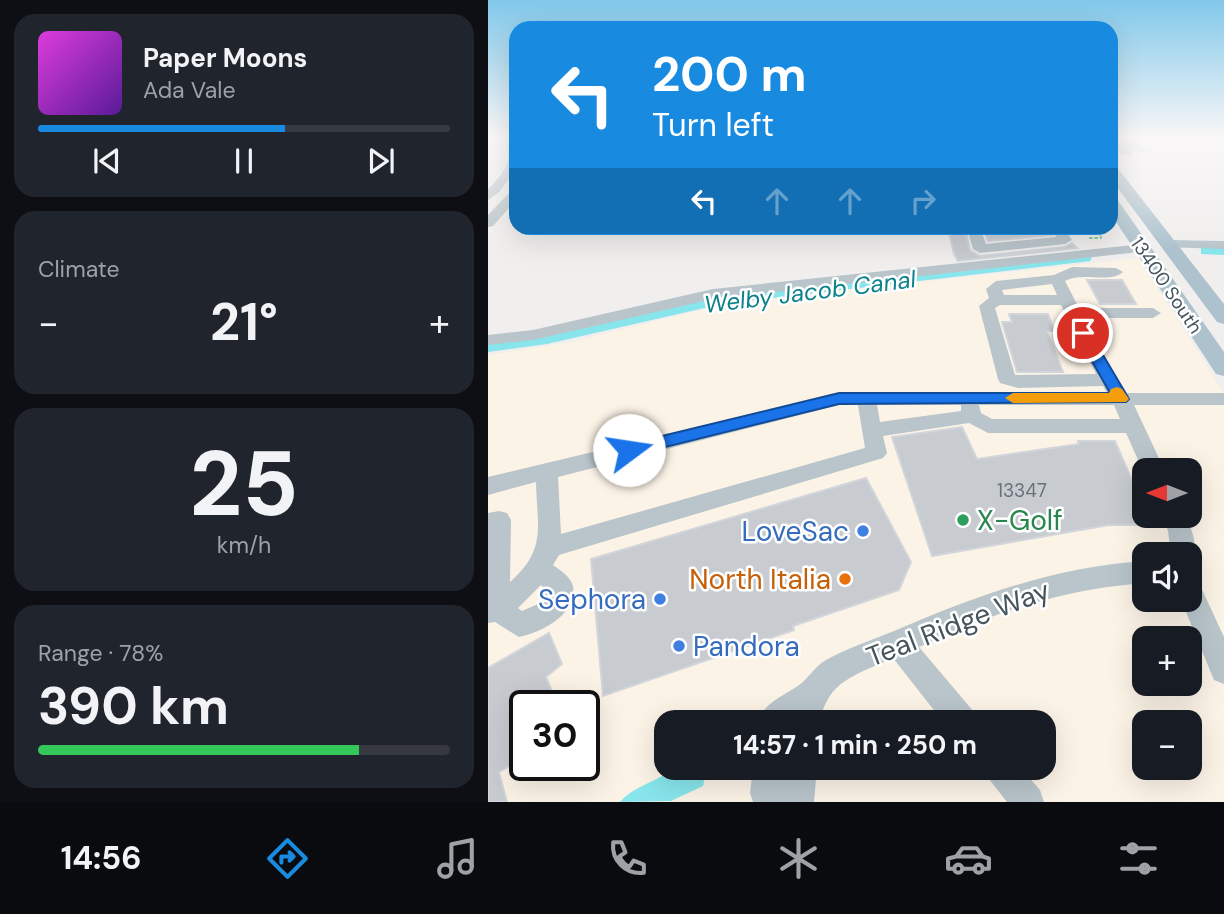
<!DOCTYPE html>
<html lang="en">
<head>
<meta charset="utf-8">
<style>
	:root { --surface:#171b24; --page:#20242c; --text:#f1f3f6; --muted:#9ea1a6; --line:#363941; --accent:#188be0 }
	body { margin:0; font-family:"DM Sans",sans-serif; background:var(--page); color:var(--text); height:100vh; display:flex; flex-direction:column; font-size:26px; white-space:nowrap }
	* { box-sizing:border-box; margin:0 }
	p { font-size:23px; color:var(--muted) }
	.icon { flex:none; width:38px; height:38px; fill:none; stroke:currentColor; stroke-width:2; stroke-linecap:round; stroke-linejoin:round }
	.map { position:relative; flex:1; overflow:hidden }
	.details { display:flex; flex-direction:column; gap:14px; padding:14px; background:#0d0f14; width:488px }
	.details>* { flex:none }
	.banner { position:absolute; left:21px; top:21px; width:609px; height:214px; border-radius:21px; box-shadow:0 7px 28px #0002; background:#188be0; color:#fff; overflow:hidden }
	.needle { width:46px; rotate:270deg }
	.tools { position:absolute; left:644px; top:458px; display:grid; gap:14px }
	.tools a { display:grid; place-items:center; width:70px; height:70px; border-radius:14px; background:var(--surface); box-shadow:0 7px 28px #0002; font-size:35px }
	.speed { position:absolute; left:21px; top:690px; display:flex; gap:14px; font-size:35px; font-weight:700; text-align:center }
	.speed>* { display:grid; place-content:center; width:91px; height:91px; border-radius:50%; background:var(--surface); box-shadow:0 7px 28px #0002; line-height:1 }
	.speed .limit { border:4px solid #111; border-radius:10px; background:#fff; color:#111 }
	.pin { position:absolute; display:grid; place-items:center; width:60px; height:60px; color:#fff; margin:-30px; border:4px solid #fff; border-radius:50%; box-shadow:0 2px 7px #0007 }
	.me { position:absolute; width:77px; margin:-38px; rotate:76deg; stroke-linejoin:round; filter:drop-shadow(0 0 5px #0008) }
	.turn { display:flex; align-items:center; gap:24px; height:147px; padding:0 28px; font-size:32px }
	.turn .icon { width:91px; height:91px; stroke-width:2.5 }
	.turn b { display:block; font-size:49px; line-height:60px }
	.lanes { display:flex; align-items:center; height:66px; padding:0 28px; background:#0003; justify-content:center; gap:35px; direction:ltr }
	.lanes .off { opacity:.35 }
	.big { font-size:52px; font-weight:700; line-height:1.1 }
	.details .card { flex:1; display:flex; flex-direction:column; justify-content:center; gap:10px; min-width:0; padding:0 24px; border-radius:21px; background:var(--page) }
	.details .dial { align-items:center; gap:0 }
	.dial b { font-size:91px; line-height:1 }
	.song { display:flex; align-items:center; gap:21px }
	.cover { width:84px; height:84px; border-radius:10px; background:linear-gradient(135deg,hsl(300 70% 55%),hsl(270 70% 35%)) }
	.played { height:7px; border-radius:4px; background:linear-gradient(90deg,var(--accent) 60%,var(--line) 60%) }
	.keys { display:flex; justify-content:space-around; direction:ltr }
	.heat { display:flex; justify-content:space-between; align-items:center; font-size:38px; direction:ltr }
	.charge { height:10px; border-radius:5px; background:linear-gradient(90deg,#34c759 78%,var(--line) 0) }
	.trip { position:absolute; left:166px; top:710px; width:402px; height:70px; border-radius:21px; background:var(--surface); box-shadow:0 7px 28px #0002; font-weight:700; line-height:70px; text-align:center }
	.dock { display:flex; height:112px; justify-content:space-around; align-items:center; background:#090b0e; color:var(--muted) }
	.dock .icon { width:49px; height:49px }
	.dock .current { color:var(--accent) }
	.dock b { font-size:32px; color:var(--text) }
	main { display:flex; flex:1; min-height:0 }
	.map>svg:first-child { display:block }
	.commercial { fill:#fcf3e7; fill-rule:evenodd }
	.water { fill:#88e5ec }
	.lines { fill:none; stroke-linecap:round; stroke-linejoin:round }
	.canal { fill:#88e5ec; fill-rule:evenodd }
	.building { fill:#c8ccd1; stroke:#d2d5da; stroke-width:2 }
	.path { stroke:#74cd94; stroke-width:2; stroke-dasharray:3.5 2; stroke-linecap:butt }
	.minor { fill:#b9c5cb; fill-rule:evenodd }
	.major { fill:#adc2cd; fill-rule:evenodd }
	.route { fill:#1a73e8; stroke:#114b97; stroke-width:2 }
	.slow { fill:#f59e0b }
	.leisure-dot { fill:#2e9e5b; stroke:#fff; stroke-width:2.5 }
	.shop-dot { fill:#3f7fe0; stroke:#fff; stroke-width:2.5 }
	.food-dot { fill:#e8710a; stroke:#fff; stroke-width:2.5 }
	.labels { text-anchor:middle; stroke-width:5; stroke-linejoin:round; paint-order:stroke }
	.far-street-label { font-size:19px; fill:#46545b; stroke:#fff }
	.number-label { font-size:19px; fill:#667278 }
	.water-label { font-size:24px; font-style:italic; fill:#0d828b; stroke:#fff }
	.near-leisure-label { font-size:28px; fill:#27864d; stroke:#fff; text-anchor:start }
	.near-shop-label { font-size:28px; fill:#366cbe; stroke:#fff; text-anchor:end }
	.near-food-label { font-size:28px; fill:#c56008; stroke:#fff; text-anchor:end }
	.near-street-label { font-size:28px; fill:#46545b; stroke:#fff }
</style>
</head>
<body>
<main>
<section class="details">
<div class="card">
<div class="song"><i class="cover"></i><div><b>Paper Moons</b><p>Ada Vale</p></div></div>
<div class="played"></div>
<div class="keys"><svg class="icon" aria-label="previous" viewBox="0 0 24 24"><path d="M18 5L8 12l10 7zM5 5v14"/></svg><svg class="icon" aria-label="pause" viewBox="0 0 24 24"><path d="M8 5v14M16 5v14"/></svg><svg class="icon" aria-label="next" viewBox="0 0 24 24"><path d="M6 5l10 7-10 7zM19 5v14"/></svg></div>
</div>
<div class="card"><p>Climate</p>
<div class="heat"><a>−</a><b class="big">21°</b><a>+</a></div>
</div>
<div class="card dial"><b>25</b><p>km/h</p></div>
<div class="card"><p>Range · 78%</p><b class="big">390 km</b><div class="charge"></div></div>
</section>
<div class="map">
<svg width="736" height="802" viewBox="0 0 736 802">
	<rect width="100%" height="100%" fill="#f1eeee"/>
	<path class="commercial" d="M650,258L736,393V802H0V355L84,342L241,303ZM656,471H702V516H656ZM656,555H702V600H656ZM656,639H702V684H656ZM37,705H96V765H37ZM178,723H556V768H178ZM656,723H702V768H656Z"/>
	<path class="water" d="M186,768H214L217,776L215,786L183,801L132,802C147,785 169,782 186,768Z"/>
	<g class="lines">
		<path class="canal" d="M718,247H736V255L713,254V248Z
			M597,254L604,258L602,261L234,304L59,344L0,352V342L59,335L234,296Z"/>
	</g>
	<path class="building" d="M629,137H644L657,151L643,150V155L629,153Z
		M460,228H477L482,250L492,256L577,247L584,243L589,248L470,261L466,254Z
		M495,228H561L564,235L500,241Z
		M599,280H634L648,304H612Z
		M521,314H560L566,331H559L575,372H529L514,322H524Z
		M474,427L489,459L591,444L590,441H627L656,508V516H660L663,525H621L444,556L404,437Z
		M378,478L423,562L411,590L305,626L306,630L115,696L103,559Z
		M61,633L74,664L58,677L70,705H37V757L11,772L19,802H0V668Z"/>
	<g class="lines">
		<path class="path" d="M601,238H613L610,228"/>
		<path class="minor" d="M16,137H26L28,141V170L11,192L0,200V189C16,174 27,159 16,137Z
			M28,189V200L5,226L0,227V215L24,190Z
			M479,228H492L498,244L568,237L564,228H576L584,240L577,244L492,253L485,249Z
			M680,240L736,241V249L675,247V241Z
			M655,244L662,248L660,251L225,299L45,340L0,345V335L45,330L225,289Z
			M584,267L628,268L635,272C621,284 595,271 577,281L591,308H665L673,313L665,318H596L613,353L639,393H736V405H646L677,471H656V473L638,433H500L481,423L395,436L399,453L395,458L71,555L65,565C72,570 83,577 85,586C89,615 54,632 31,637L7,622L0,623V513L11,511L19,513L23,520L22,582C59,549 49,528 48,482L0,495V477L351,393H619L615,386L530,388L512,383L510,379L491,306L501,298L498,289L508,281L566,275ZM564,284L569,295H516L514,290ZM512,305H573L608,374L527,375L507,308ZM351,405H370L377,448L73,534L70,477ZM389,405H473V411L392,422ZM491,405H626L632,419H504L493,413ZM53,585L58,590L50,604L34,611L30,608Z
			M675,516H698C704,530 711,548 704,562L702,555H683L680,531Z
			M656,561V583C571,590 508,612 431,647L486,712L490,723H456L405,658C371,674 338,680 332,723H270C274,703 296,696 311,685C321,678 327,666 338,660C359,648 384,640 406,631C487,596 567,567 656,561Z
			M702,580L711,583L736,637V684L726,680L693,600H702Z
			M265,768H297L295,788L297,768H329L326,802H265L262,793Z
			M496,768H533L552,790L556,802H519L501,779Z"/>
		<path class="major" d="M623,165L628,166L736,304V324L729,322L623,179Z
			M623,197L629,199L736,352V376L728,374L623,214Z"/>
	</g>
	<linearGradient id="sky" x2="0" y2="1"><stop stop-color="#81c8ea"/><stop offset="0.55" stop-color="#f9f7f7"/><stop offset="1" stop-color="#f9f7f7" stop-opacity="0"/></linearGradient>
	<rect width="736" height="249" fill="url(#sky)"/>
	<path class="route" d="M595,328L602,333L641,399L638,402L351,404L141,456L134,454L132,450L134,445L141,444L351,393H622L588,333Z"/>
	<path class="slow" d="M629,387L634,389L641,399L638,402L525,403L517,398L525,393H621L623,389Z"/>
	<circle class="leisure-dot" cx="475" cy="520" r="7"/>
	<g class="shop-dot">
		<circle cx="375" cy="531" r="7"/>
		<circle cx="172" cy="599" r="7"/>
		<circle cx="191" cy="646" r="7"/>
	</g>
	<circle class="food-dot" cx="357" cy="579" r="7"/>
	<g class="labels">
		<g class="far-street-label">
			<text transform="translate(679 285) rotate(56)" y="7">13400 South</text>
		</g>
		<g class="number-label">
			<text x="534" y="497">13347</text>
		</g>
		<g class="water-label">
			<text transform="translate(322 292) rotate(-7)" y="8">Welby Jacob Canal</text>
		</g>
		<g class="near-leisure-label">
			<text x="489" y="530">X-Golf</text>
		</g>
		<g class="near-shop-label">
			<text x="361" y="541">LoveSac</text>
			<text x="158" y="609">Sephora</text>
			<text x="205" y="656" text-anchor="start">Pandora</text>
		</g>
		<g class="near-food-label">
			<text x="343" y="589">North Italia</text>
		</g>
		<g class="near-street-label">
			<text transform="translate(470 623) rotate(-21)" y="10">Teal Ridge Way</text>
		</g>
	</g>
</svg>
<div class="tools">
<a><svg class="needle" viewBox="-14 -14 28 28"><path d="M0-13l5 13h-10z" fill="#e53935"/><path d="M0 13l5-13h-10z" fill="#9ea1a6"/></svg></a>
<a><svg class="icon" aria-label="sound" viewBox="0 0 24 24"><path d="M4 9h4l5-4v14l-5-4H4zM17 9q2 3 0 6"/></svg></a>
<a>+</a>
<a>−</a>
</div>
<div class="speed"><div class="limit">30</div></div>
<div class="pin" style="left:595px;top:333px;background:#d93025"><svg class="icon" aria-label="arrive" viewBox="0 0 24 24"><path d="M6 21V4h12l-3 4 3 4H6"/></svg></div>
<svg class="me" style="left:141px;top:450px" viewBox="-20 -20 40 40"><circle r="19" fill="#fff"/><path d="M0-13L10 11 0 6-10 11z" fill="#1a73e8"/></svg>
<div class="trip">14:57 · 1 min · 250 m</div>
<div class="banner">
<div class="turn"><svg class="icon" aria-label="left" viewBox="0 0 24 24"><path d="M17 20v-9H6M10 6l-5 5 5 5"/></svg><div><b>200 m</b>Turn left</div></div>
<div class="lanes"><svg class="icon" aria-label="left" viewBox="0 0 24 24"><path d="M17 20v-9H6M10 6l-5 5 5 5"/></svg><svg class="icon off" aria-label="ahead" viewBox="0 0 24 24"><path d="M12 20V5M6 11l6-6 6 6"/></svg><svg class="icon off" aria-label="ahead" viewBox="0 0 24 24"><path d="M12 20V5M6 11l6-6 6 6"/></svg><svg class="icon off" aria-label="right" viewBox="0 0 24 24"><path d="M7 20v-9h11M14 6l5 5-5 5"/></svg></div>
</div>
</div>
</main>
<nav class="dock">
<b>14:56</b>
<svg class="icon current" aria-label="directions" viewBox="0 0 24 24"><path d="M12 3l9 9-9 9-9-9zM9 14v-3h6M13 9l2 2-2 2"/></svg>
<svg class="icon" aria-label="music" viewBox="0 0 24 24"><path d="M9 18V5l10-2v13"/><circle cx="6" cy="18" r="3"/><circle cx="16" cy="16" r="3"/></svg>
<svg class="icon" aria-label="phone" viewBox="0 0 24 24"><path d="M5 4h4l2 5-3 2q2 4 5 5l2-3 5 2v4C11 20 4 13 5 4z"/></svg>
<svg class="icon" aria-label="climate" viewBox="0 0 24 24"><path d="M12 3v18M4 7l16 10M4 17L20 7"/></svg>
<svg class="icon" aria-label="car" viewBox="0 0 24 24"><path d="M5 17H2v-5l4-1 3-4h7l3 4 3 1v5h-3M9 17h6M6 11h13"/><circle cx="7" cy="17" r="2"/><circle cx="17" cy="17" r="2"/></svg>
<svg class="icon" aria-label="filters" viewBox="0 0 24 24"><path d="M4 7h16M4 17h16"/><circle cx="9" cy="7" r="2"/><circle cx="15" cy="17" r="2"/></svg>
</nav>
</body>
</html>
